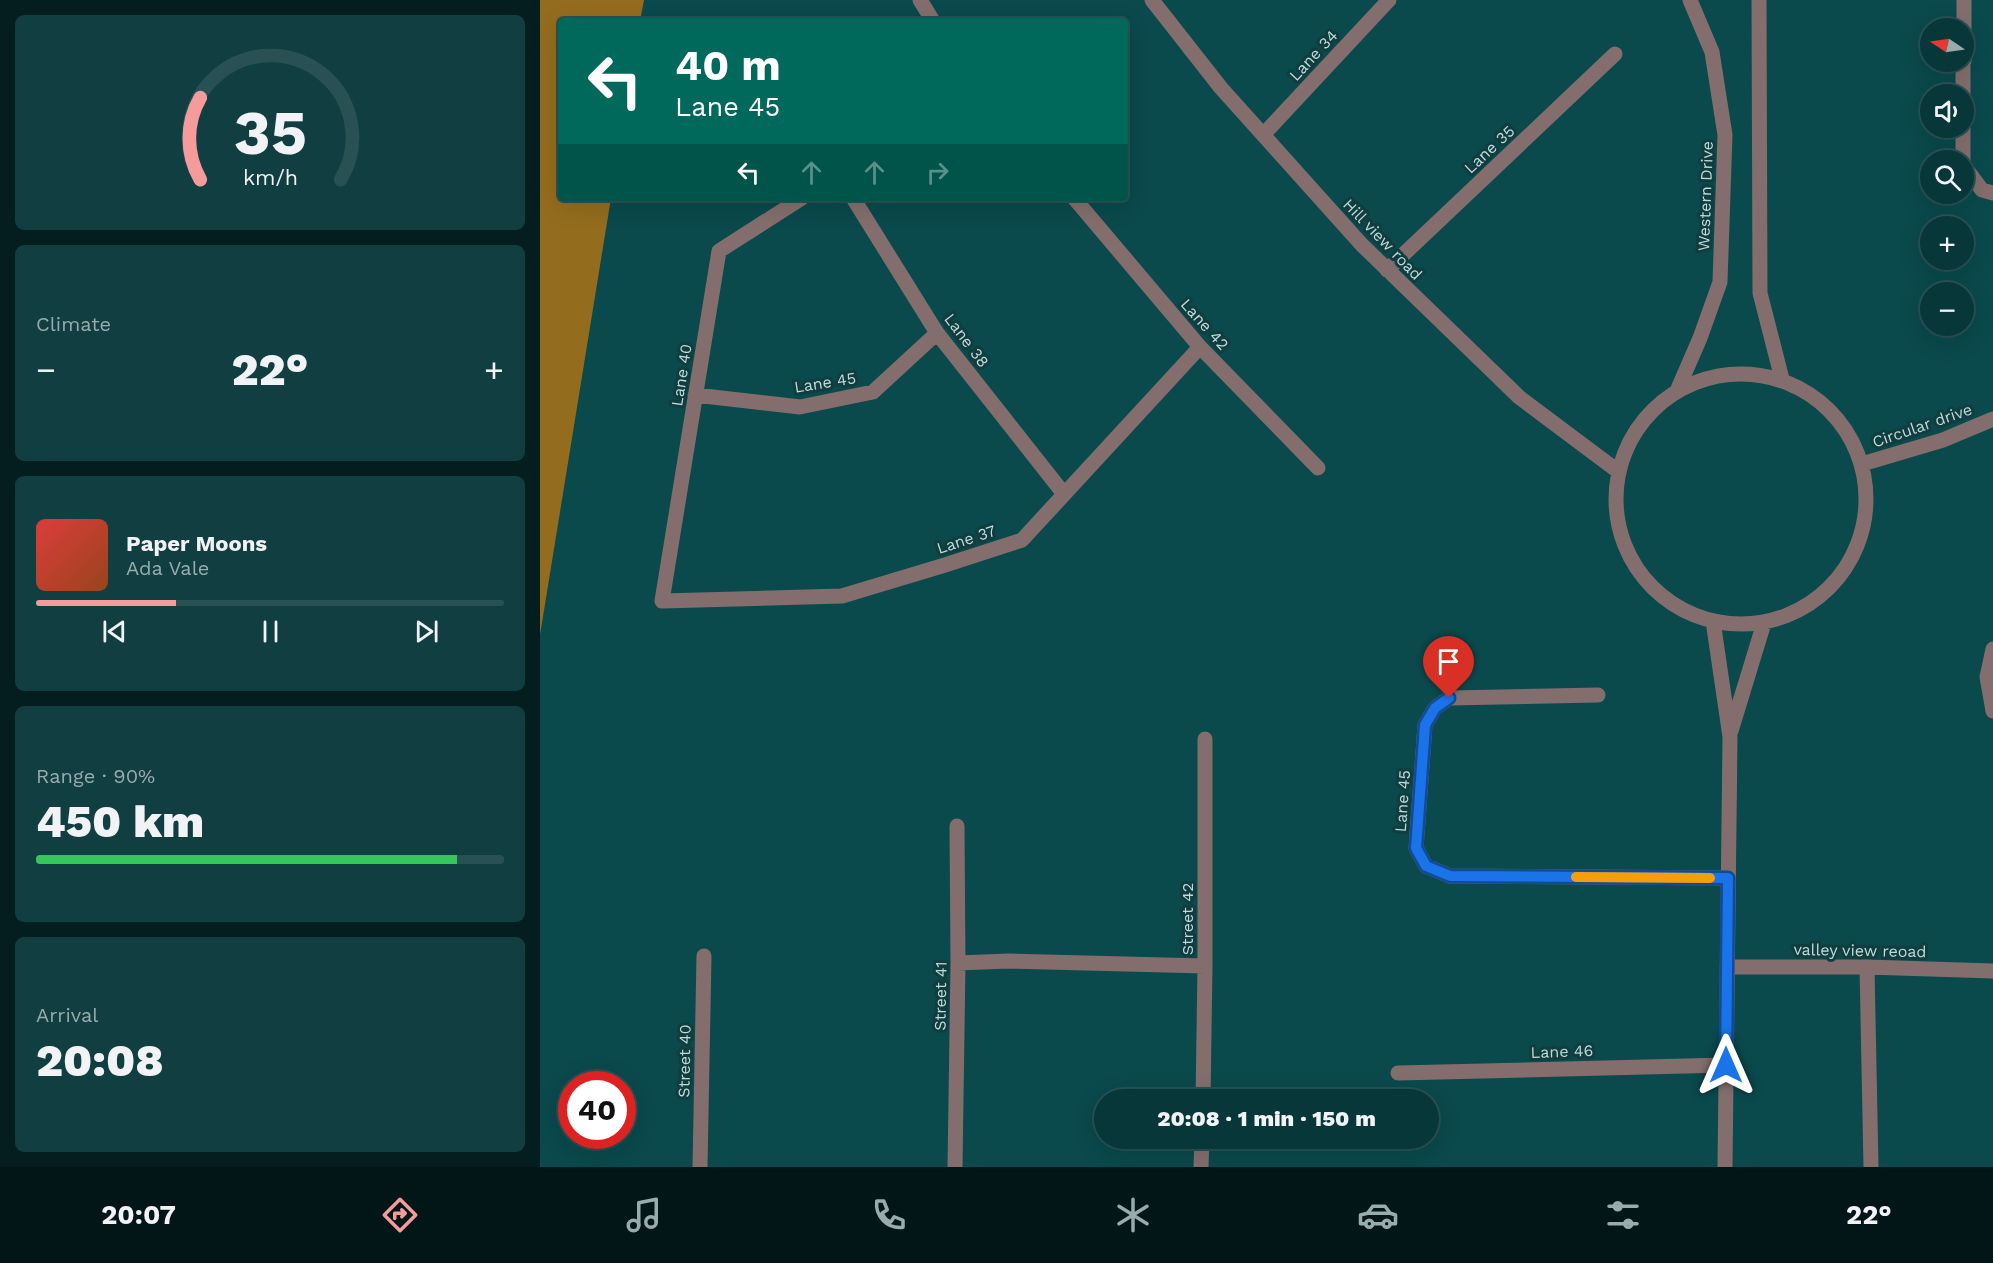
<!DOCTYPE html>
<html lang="en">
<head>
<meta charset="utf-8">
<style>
	:root { --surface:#083739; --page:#113f41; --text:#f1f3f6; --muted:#98acae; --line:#295153; --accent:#f59b9b }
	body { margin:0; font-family:"Work Sans",sans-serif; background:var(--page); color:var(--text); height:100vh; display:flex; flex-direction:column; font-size:22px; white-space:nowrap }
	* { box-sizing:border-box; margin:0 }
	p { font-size:20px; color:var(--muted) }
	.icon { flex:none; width:33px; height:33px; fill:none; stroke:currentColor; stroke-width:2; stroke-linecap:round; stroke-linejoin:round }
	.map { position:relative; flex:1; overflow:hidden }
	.panel { display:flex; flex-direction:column; gap:15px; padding:15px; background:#041e1f; width:540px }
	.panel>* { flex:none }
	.hud { position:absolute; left:18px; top:18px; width:570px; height:183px; border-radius:6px; box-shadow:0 6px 24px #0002,0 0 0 2px var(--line); background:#00695c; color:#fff; overflow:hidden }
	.needle { width:39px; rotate:283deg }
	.fabs { position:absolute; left:1380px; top:18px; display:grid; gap:12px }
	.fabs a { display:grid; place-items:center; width:54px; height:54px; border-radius:50%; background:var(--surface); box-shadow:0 6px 24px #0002,0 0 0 2px var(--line); font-size:30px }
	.speed { position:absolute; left:18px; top:1071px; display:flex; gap:12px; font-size:30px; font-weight:700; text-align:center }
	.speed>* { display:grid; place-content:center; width:78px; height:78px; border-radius:50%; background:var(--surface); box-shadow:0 6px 24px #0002,0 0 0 2px var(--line); line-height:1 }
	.speed .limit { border:9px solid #d22; background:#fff; color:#111 }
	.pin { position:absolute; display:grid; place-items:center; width:51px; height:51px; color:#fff; margin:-62px -26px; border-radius:50% 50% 50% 0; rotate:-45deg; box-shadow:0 0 6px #0007 }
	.pin .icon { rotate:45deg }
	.me { position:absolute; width:66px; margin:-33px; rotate:0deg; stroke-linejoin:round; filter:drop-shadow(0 0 4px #0008) }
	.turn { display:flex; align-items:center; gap:21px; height:126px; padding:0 18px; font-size:27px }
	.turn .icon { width:78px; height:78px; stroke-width:2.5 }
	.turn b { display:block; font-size:42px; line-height:51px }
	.lanes { display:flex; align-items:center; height:57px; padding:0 18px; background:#0003; justify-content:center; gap:30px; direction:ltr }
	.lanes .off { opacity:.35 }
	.big { font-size:45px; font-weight:800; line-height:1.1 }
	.panel .card { flex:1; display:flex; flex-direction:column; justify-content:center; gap:9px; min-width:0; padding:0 21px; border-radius:9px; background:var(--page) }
	.panel .dial { align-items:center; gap:0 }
	.dial svg { height:156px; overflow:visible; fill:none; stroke:var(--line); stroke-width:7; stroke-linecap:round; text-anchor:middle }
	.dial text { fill:var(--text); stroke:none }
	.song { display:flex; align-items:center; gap:18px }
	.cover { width:72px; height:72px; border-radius:9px; background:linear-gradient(135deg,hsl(0 70% 55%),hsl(20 70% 35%)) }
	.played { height:6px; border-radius:3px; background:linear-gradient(90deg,var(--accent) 30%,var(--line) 30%) }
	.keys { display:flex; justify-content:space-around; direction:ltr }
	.heat { display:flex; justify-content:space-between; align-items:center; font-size:33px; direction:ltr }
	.charge { height:9px; border-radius:4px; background:linear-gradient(90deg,#34c759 90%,var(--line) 0) }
	.trip { position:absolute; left:554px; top:1089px; width:345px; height:60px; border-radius:30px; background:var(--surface); box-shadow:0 6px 24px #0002,0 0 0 2px var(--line); font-weight:800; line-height:60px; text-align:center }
	.tabs { display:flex; height:96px; justify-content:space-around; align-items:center; background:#031617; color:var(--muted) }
	.tabs .icon { width:42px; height:42px }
	.tabs .active { color:var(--accent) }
	.tabs b { font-size:27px; color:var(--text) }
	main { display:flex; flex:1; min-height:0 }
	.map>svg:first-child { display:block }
	.forest { fill:#946c1e }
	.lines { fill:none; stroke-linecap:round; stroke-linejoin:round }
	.minor { stroke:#836e6d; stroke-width:15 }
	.route-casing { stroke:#114b97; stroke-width:15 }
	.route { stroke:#1a73e8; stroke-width:10 }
	.slow { stroke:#f59e0b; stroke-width:10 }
	.labels { text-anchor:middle; stroke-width:6; stroke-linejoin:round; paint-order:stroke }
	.street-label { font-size:16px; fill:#bfdbdc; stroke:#113d3f }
</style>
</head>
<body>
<main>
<section class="panel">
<div class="card dial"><svg viewBox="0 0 100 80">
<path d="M14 69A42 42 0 1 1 86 69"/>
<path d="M14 69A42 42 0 0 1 14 27" stroke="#f59b9b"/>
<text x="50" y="56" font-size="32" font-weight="700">35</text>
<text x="50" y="72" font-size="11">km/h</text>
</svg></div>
<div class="card"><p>Climate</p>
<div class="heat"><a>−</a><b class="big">22°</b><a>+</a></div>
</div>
<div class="card">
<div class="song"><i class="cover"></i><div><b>Paper Moons</b><p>Ada Vale</p></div></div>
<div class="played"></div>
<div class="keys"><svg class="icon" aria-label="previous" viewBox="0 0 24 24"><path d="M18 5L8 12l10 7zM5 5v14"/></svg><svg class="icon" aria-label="pause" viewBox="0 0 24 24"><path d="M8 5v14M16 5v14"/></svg><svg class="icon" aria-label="next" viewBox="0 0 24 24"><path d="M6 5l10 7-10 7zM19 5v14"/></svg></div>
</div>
<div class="card"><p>Range · 90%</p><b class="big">450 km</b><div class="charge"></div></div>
<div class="card"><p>Arrival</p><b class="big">20:08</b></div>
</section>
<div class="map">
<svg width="1453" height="1167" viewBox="0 0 1453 1167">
	<rect width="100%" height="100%" fill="#0a494c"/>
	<path class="forest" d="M0,0H104L100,21H21V198H71L0,635Z"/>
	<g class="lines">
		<path class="minor" d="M380,0L393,21
			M612,0L681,88L822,245L979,397L1079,472
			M1219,0L1220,293L1242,379
			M1424,61V0
			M1423,94V62
			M723,135L849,0
			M1423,160V128
			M1424,166L1442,190L1453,193
			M262,198L179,251L122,601L302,596L405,565L482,540L660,347
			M313,198L397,333L524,494
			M534,198L660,347L778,468
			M847,270L1075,54
			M1076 499a125 125 0 1 1 250 0a125 125 0 1 1-250 0Z
			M1137,391L1160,338L1180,282L1185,135L1172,52L1150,0
			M155,395L260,407L333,392L397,333
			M1322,464L1403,440L1453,419
			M1173,621L1190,737L1185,1167
			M1453,649L1447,677L1453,711
			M1058,695L909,698L895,708L885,725L876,848L886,866L910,876L1188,878
			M1191,731L1224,623
			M418,963L468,961L665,966
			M1187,967H1327L1453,971
			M1327,967L1331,1167
			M858,1073L1186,1065
			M663,1100L665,966V739
			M160,1167L164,956
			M415,1167L418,963L417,826
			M661,1167L662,1138"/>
	</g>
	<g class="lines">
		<defs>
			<path id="route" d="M909,698L895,708L885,725L876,848L886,866L910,876L1188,878L1186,1065"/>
		</defs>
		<use href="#route" class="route-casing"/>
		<use href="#route" class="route"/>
		<path class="slow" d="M1036,877L1170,878"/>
	</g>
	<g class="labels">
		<g class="street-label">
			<text transform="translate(773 55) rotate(-47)" y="6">Lane 34</text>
			<text transform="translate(949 149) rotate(-43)" y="6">Lane 35</text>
			<text transform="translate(1165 196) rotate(-88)" y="6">Western Drive</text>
			<text transform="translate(843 239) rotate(46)" y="6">Hill view road</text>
			<text transform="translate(665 324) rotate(48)" y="6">Lane 42</text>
			<text transform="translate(427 340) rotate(53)" y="6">Lane 38</text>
			<text transform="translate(141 375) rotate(-81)" y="6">Lane 40</text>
			<text transform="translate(285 382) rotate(-9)" y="6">Lane 45</text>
			<text transform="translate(1382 425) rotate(-19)" y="6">Circular drive</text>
			<text transform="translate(426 539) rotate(-18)" y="6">Lane 37</text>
			<text transform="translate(862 801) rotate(-86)" y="6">Lane 45</text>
			<text transform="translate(647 919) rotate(-90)" y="6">Street 42</text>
			<text transform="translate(1320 950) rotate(1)" y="6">valley view reoad</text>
			<text transform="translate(400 996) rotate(-89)" y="6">Street 41</text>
			<text transform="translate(1022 1051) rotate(-2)" y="6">Lane 46</text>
			<text transform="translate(144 1061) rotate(-89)" y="6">Street 40</text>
		</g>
	</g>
</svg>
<div class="fabs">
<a><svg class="needle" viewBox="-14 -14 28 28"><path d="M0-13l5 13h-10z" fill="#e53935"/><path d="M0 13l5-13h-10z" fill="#98acae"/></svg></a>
<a><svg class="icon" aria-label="sound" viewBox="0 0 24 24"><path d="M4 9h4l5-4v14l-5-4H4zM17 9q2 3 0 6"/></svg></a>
<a><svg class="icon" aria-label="search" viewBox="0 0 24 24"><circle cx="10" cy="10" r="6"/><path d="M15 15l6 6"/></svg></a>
<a>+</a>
<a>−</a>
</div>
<div class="speed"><div class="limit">40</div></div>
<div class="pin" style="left:909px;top:698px;background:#d93025"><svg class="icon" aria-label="arrive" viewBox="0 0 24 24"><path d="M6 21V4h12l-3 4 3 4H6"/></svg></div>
<svg class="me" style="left:1186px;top:1065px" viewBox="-20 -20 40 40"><path d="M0-17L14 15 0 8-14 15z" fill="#1a73e8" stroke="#fff" stroke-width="4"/></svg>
<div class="trip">20:08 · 1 min · 150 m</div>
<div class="hud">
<div class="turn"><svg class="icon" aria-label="left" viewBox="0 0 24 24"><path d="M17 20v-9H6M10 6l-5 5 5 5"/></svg><div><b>40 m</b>Lane 45</div></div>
<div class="lanes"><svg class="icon" aria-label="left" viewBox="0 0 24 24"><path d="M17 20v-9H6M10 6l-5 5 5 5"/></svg><svg class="icon off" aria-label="ahead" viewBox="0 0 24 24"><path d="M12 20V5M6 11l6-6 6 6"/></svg><svg class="icon off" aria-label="ahead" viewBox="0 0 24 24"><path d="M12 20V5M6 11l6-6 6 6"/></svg><svg class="icon off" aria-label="right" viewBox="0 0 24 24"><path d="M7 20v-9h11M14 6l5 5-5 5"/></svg></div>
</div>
</div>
</main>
<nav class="tabs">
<b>20:07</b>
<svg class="icon active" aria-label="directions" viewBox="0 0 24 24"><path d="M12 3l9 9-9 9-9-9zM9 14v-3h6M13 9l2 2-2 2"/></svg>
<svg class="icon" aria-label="music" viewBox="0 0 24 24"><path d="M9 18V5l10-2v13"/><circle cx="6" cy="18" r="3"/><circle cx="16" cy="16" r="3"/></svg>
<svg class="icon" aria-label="phone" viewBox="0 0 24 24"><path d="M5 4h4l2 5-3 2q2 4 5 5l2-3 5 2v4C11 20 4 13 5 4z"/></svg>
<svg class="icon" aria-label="climate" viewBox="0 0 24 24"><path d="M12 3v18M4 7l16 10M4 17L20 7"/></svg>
<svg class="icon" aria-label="car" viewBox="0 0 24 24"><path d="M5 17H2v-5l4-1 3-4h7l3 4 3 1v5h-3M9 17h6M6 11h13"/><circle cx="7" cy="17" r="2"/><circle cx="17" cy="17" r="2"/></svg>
<svg class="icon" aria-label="filters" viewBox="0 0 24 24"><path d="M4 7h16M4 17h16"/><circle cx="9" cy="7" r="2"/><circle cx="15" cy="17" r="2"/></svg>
<b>22°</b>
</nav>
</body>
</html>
